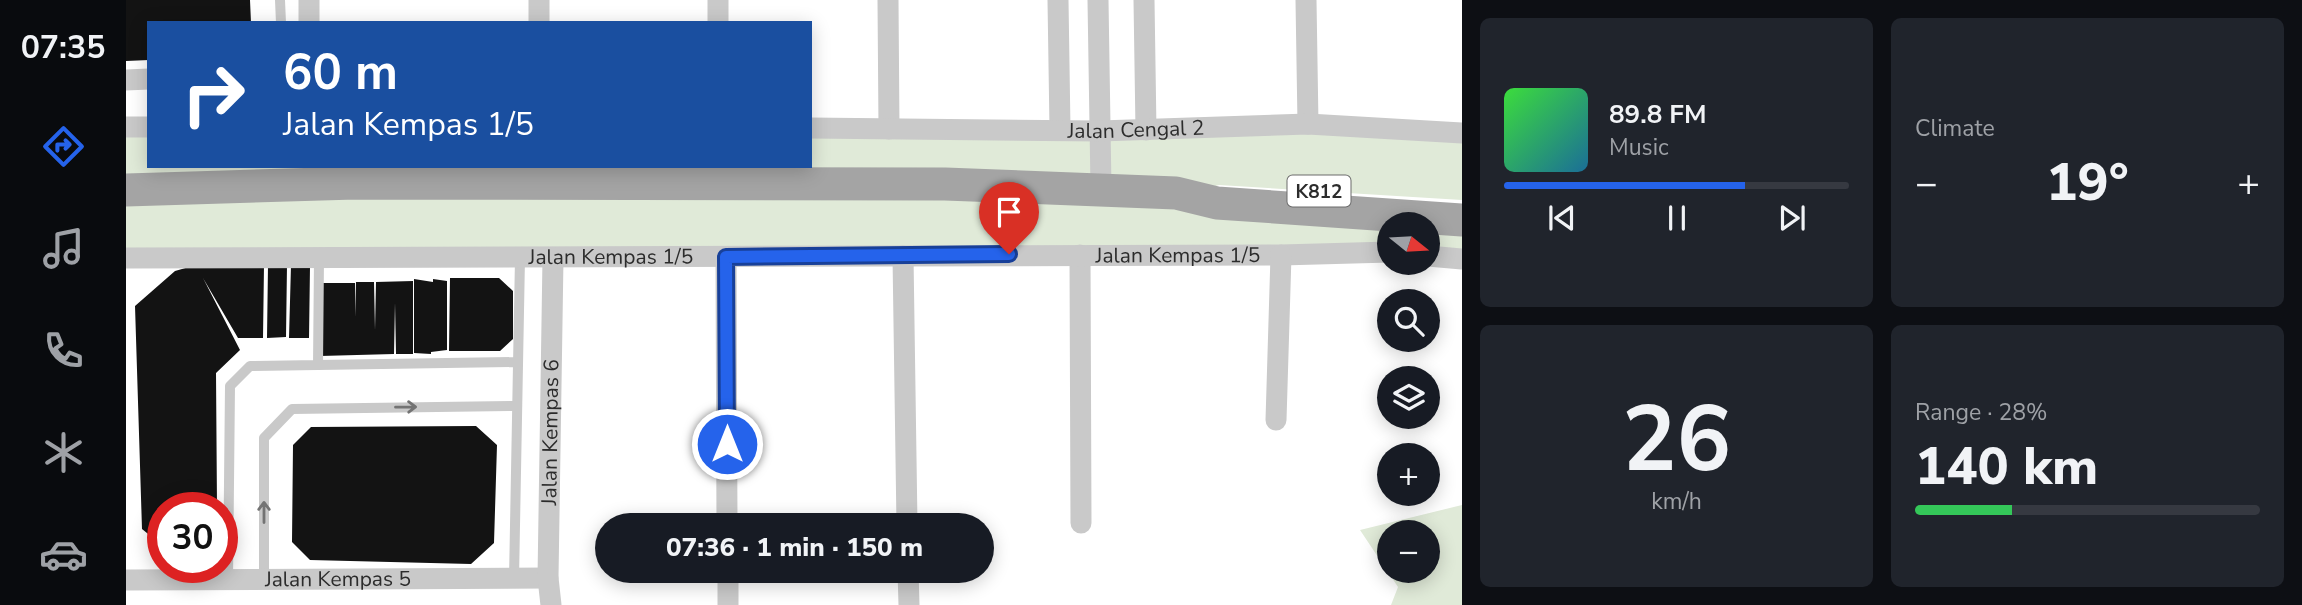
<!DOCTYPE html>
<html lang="en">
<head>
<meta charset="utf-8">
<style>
	:root { --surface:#171b24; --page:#20242c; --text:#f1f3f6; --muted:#9ea1a6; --line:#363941; --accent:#2563eb }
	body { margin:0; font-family:"Nunito Sans",sans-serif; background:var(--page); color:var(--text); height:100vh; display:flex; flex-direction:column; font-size:26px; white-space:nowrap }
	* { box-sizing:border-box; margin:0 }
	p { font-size:23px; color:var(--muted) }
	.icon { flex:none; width:38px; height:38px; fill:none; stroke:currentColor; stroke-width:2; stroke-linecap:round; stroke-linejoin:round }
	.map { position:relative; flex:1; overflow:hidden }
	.panel { display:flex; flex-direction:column; gap:18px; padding:18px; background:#0d0f14; width:840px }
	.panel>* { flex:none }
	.banner { position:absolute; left:21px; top:21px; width:665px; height:147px; border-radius:0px; box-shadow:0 4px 18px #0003; background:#1a4fa0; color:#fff; overflow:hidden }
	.needle { width:46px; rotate:108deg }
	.tools { position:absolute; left:1251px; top:212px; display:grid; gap:14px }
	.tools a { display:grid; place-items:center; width:63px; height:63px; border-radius:50%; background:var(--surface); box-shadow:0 4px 18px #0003; font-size:35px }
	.speed { position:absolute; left:21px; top:492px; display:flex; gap:14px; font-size:35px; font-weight:700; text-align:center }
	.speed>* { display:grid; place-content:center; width:91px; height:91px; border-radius:50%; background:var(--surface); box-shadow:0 4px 18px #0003; line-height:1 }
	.speed .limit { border:10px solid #d22; background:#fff; color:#111 }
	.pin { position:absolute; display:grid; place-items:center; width:60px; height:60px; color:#fff; margin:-72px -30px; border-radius:50% 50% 50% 0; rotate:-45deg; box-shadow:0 0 7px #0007 }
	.pin .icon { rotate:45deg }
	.me { position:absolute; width:77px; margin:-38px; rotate:0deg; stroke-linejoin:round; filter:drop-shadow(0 0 5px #0008) }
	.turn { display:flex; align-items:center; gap:24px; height:147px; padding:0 21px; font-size:32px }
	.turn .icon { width:91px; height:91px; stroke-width:2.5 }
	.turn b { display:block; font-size:49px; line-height:60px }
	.big { font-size:52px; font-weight:800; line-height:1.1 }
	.panel .widget { flex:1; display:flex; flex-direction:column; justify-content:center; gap:10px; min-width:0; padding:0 24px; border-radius:10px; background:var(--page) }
	.panel .dial { align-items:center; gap:0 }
	.dial b { font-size:91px; line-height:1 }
	.song { display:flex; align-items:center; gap:21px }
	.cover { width:84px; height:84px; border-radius:10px; background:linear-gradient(135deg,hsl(120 70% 55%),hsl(200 70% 35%)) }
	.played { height:7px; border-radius:4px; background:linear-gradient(90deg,var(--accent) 70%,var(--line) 70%) }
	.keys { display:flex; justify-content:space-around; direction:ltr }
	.heat { display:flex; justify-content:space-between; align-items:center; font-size:38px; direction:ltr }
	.charge { height:10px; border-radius:5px; background:linear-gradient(90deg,#34c759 28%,var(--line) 0) }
	.panel .tiles { flex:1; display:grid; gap:18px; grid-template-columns:repeat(2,1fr) }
	.trip { position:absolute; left:469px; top:513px; width:399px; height:70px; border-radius:35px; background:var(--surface); box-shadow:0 4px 18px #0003; font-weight:800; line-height:70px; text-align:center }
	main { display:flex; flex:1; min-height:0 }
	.dock { display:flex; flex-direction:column; width:126px; justify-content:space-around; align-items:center; background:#090b0e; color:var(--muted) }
	.dock .icon { width:49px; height:49px }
	.dock .on { color:var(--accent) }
	.dock b { font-size:32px; color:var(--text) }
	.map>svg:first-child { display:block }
	.green { fill:#e0ead8; fill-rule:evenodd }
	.building { fill:#131313 }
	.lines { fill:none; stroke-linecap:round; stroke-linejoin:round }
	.service { stroke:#c9c9c9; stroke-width:10 }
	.minor { stroke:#c9c9c9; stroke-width:21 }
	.primary { stroke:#a4a4a4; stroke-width:33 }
	.oneway { stroke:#737373 }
	.route-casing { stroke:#184099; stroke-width:18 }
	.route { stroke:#2563eb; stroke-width:12 }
	.labels { text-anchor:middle; stroke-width:7; stroke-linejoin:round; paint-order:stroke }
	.shield { fill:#fff; stroke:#6b6b6b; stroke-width:2 }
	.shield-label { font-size:19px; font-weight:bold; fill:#2c2c2c }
	.street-label { font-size:21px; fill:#2c2c2c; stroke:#fff }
</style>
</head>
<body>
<main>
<nav class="dock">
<b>07:35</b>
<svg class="icon on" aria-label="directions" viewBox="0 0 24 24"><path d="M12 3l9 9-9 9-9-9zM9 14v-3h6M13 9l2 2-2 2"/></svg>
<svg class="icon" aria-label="music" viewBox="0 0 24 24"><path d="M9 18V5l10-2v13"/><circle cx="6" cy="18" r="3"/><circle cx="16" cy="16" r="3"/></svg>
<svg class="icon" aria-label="phone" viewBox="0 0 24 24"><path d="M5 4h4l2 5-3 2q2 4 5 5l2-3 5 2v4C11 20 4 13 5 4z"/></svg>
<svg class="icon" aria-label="climate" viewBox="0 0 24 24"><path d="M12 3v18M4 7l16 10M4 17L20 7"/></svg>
<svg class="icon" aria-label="car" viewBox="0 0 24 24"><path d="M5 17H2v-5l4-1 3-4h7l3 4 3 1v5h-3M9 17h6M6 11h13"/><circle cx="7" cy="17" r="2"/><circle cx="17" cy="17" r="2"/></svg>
</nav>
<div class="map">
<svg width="1336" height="605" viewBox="0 0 1336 605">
	<rect width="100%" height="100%" fill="#fff"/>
	<path class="green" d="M0,126H23V166H684V128L1336,133V200L1093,185L1061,194L1336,220V259L1302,256V224H1264L1263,252L0,260Z
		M1336,505V605H1265L1272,587L1234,530ZM1264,532H1302V570H1264Z"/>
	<path class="building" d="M0,0H124L125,23H23V60L0,61Z
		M70,265H138L137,338H112L77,278L114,350L90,373L91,508H37V546L16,529L9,306L49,271Z
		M142,265H161L160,337L141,338Z
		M165,265L184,266L183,338H163Z
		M324,278H373L387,291V339L374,351H323Z
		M288,279L307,282V279L321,281V350L305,352V354L288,353Z
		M287,281V354H270L269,303L268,354L194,356L195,283H229V317L230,282H248L249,330L250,282Z
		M350,426L371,445L368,543L345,564L184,560L166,542L167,445L185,427Z"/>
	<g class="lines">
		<path class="service" d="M154,0L155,23
			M192,365L193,259
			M388,579L394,258
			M102,580L104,386L124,366L392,362
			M138,580V438L166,409L391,406"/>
		<g class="minor">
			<path d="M183,0V23"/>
			<path d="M413,0V23"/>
			<path d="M592,0V23"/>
			<path d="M762,0L763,129"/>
			<path d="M932,0L934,129"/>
			<path d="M972,0L975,188"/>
			<path d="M1018,0L1020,130"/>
			<path d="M1180,0L1182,124"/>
			<path d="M0,80L23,79"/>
			<path d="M0,127H23"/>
			<path id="s1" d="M684,128L974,131L1182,124L1336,133"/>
			<path d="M954,255L955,523"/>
			<path d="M777,256L781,525"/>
			<path d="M1302,256L1336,259"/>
			<path d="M600,257L601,525"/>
			<path id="s2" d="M0,258L1155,255L1264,252"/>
			<path d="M1150,420L1155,255"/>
			<path d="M602,570V605"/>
			<path d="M782,570L783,605"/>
			<path id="s3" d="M0,580L422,578"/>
			<path id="s4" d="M425,605L422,578L427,258"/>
		</g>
		<path class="primary" d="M0,190L229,183L819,184L1050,193L1091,203L1336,220"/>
	</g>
	<defs><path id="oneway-shaft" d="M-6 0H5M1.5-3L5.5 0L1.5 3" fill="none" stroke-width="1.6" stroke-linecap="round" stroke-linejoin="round" transform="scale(1.75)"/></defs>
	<g class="oneway">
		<use href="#oneway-shaft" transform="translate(280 407) rotate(-1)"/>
		<use href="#oneway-shaft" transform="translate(138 512) rotate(-90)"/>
	</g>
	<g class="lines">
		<defs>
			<path id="route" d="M601,444L600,257L883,254"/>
		</defs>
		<use href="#route" class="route-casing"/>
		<use href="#route" class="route"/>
	</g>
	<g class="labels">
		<rect class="shield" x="1161.5" y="175.5" width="63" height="31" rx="5"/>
		<g class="shield-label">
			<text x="1193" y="198">K812</text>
		</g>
		<g class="street-label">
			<text dy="7" stroke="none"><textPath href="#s1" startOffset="326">Jalan Cengal 2</textPath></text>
			<text dy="7" stroke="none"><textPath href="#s2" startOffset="1052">Jalan Kempas 1/5</textPath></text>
			<text dy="7" stroke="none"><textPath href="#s2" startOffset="485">Jalan Kempas 1/5</textPath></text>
			<text dy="7" stroke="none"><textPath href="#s4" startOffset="173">Jalan Kempas 6</textPath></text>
			<text dy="7" stroke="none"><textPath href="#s3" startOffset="212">Jalan Kempas 5</textPath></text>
		</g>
	</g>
</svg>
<div class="tools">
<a><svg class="needle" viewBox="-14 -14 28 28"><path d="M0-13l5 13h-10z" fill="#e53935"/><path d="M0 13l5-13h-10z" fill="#9ea1a6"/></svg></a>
<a><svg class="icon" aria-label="search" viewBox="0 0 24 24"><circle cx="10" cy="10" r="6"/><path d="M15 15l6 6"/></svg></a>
<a><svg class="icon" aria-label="layers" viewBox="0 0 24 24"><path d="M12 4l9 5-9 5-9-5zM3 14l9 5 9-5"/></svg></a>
<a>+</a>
<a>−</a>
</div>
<div class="speed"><div class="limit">30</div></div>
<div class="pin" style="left:883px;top:254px;background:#d93025"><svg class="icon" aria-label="arrive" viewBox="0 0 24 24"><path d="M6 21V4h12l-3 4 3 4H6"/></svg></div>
<svg class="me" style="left:601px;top:444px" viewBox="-20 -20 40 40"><circle r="17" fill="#2563eb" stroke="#fff" stroke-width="3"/><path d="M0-11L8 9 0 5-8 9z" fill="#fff"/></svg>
<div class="trip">07:36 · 1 min · 150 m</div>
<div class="banner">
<div class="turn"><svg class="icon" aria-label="right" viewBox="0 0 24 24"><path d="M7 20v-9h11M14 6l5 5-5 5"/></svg><div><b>60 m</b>Jalan Kempas 1/5</div></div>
</div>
</div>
<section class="panel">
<div class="tiles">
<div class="widget">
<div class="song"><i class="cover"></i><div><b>89.8 FM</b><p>Music</p></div></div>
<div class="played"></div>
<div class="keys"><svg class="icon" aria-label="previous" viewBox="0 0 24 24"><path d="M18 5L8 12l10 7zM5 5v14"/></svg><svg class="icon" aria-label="pause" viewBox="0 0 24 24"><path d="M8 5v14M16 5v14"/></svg><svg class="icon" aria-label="next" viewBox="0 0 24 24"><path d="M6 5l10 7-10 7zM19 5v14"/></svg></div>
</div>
<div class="widget"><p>Climate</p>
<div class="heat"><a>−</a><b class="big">19°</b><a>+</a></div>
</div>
<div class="widget dial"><b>26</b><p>km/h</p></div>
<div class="widget"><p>Range · 28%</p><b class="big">140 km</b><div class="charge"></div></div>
</div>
</section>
</main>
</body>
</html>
